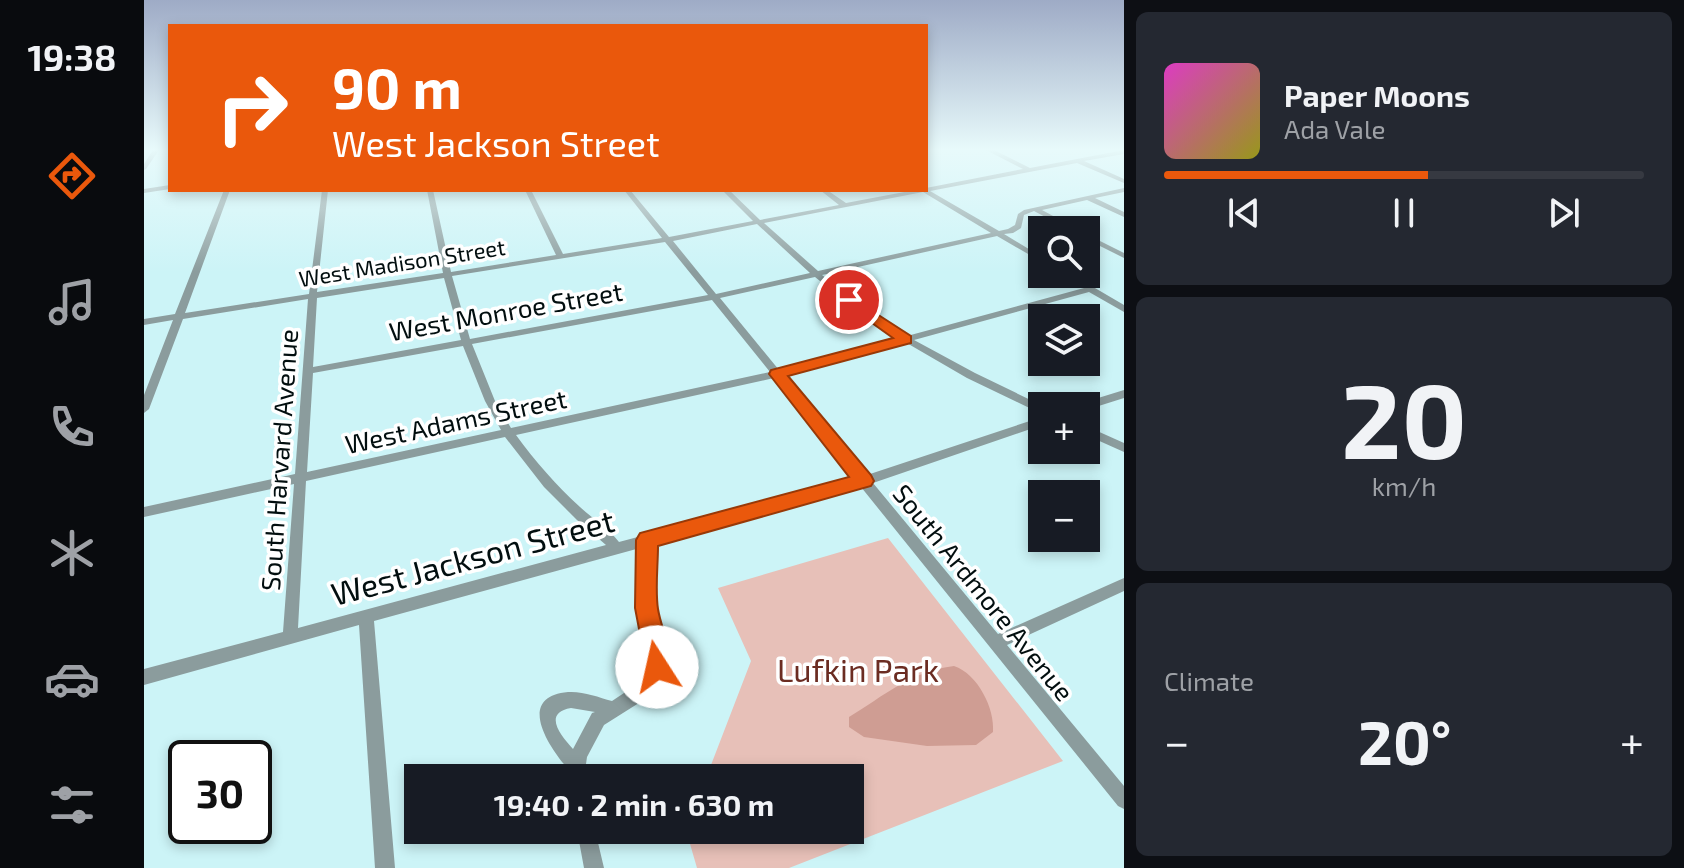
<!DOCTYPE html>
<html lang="en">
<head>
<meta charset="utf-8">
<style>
	:root { --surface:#171b24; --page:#242831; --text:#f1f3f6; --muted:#9ea1a6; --line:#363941; --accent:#ea580c }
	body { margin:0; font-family:"Exo 2",sans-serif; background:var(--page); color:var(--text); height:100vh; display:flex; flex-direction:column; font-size:30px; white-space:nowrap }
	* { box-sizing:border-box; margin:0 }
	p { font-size:26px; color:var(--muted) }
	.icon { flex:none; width:44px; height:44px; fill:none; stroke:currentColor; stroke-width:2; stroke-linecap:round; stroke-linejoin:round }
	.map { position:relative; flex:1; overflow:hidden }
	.sheet { display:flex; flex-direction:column; gap:12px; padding:12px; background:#0d0f14; width:560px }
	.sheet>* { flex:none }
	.guide { position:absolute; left:24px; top:24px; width:760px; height:168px; border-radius:0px; box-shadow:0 4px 12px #0003; background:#ea580c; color:#fff; overflow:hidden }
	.controls { position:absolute; left:884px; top:216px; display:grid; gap:16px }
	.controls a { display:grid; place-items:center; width:72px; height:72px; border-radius:0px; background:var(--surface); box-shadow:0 4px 12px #0003; font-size:40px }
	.speed { position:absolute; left:24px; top:740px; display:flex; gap:16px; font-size:40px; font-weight:700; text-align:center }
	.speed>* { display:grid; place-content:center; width:104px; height:104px; border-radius:50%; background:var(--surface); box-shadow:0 4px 12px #0003; line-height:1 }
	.speed .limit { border:4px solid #111; border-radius:12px; background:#fff; color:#111 }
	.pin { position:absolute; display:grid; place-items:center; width:68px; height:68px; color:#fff; margin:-34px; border:4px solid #fff; border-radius:50%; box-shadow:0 2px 8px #0007 }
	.me { position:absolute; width:88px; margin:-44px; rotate:350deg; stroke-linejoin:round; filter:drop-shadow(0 0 6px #0008) }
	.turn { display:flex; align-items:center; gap:28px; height:168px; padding:0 32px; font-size:36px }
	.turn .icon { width:104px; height:104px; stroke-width:2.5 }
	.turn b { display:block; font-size:56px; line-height:68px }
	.big { font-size:60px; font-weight:700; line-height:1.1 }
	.sheet .tile { flex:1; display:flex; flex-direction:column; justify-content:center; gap:12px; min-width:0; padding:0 28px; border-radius:12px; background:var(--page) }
	.sheet .dial { align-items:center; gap:0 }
	.dial b { font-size:104px; line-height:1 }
	.song { display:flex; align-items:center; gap:24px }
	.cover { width:96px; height:96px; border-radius:12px; background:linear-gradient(135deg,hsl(310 70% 55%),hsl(60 70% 35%)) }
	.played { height:8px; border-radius:4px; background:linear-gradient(90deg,var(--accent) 55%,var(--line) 55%) }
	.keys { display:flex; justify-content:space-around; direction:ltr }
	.heat { display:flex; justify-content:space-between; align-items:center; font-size:44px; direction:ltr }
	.trip { position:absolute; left:260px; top:764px; width:460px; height:80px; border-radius:0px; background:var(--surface); box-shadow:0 4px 12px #0003; font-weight:700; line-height:80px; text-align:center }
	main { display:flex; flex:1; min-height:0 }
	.dock { display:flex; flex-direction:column; width:144px; justify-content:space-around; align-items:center; background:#090b0e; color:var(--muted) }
	.dock .icon { width:56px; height:56px }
	.dock .on { color:var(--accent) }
	.dock b { font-size:36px; color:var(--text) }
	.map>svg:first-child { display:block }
	.green { fill:#e7c0b8 }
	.water { fill:#cf9d93 }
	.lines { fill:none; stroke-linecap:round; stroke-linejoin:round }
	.minor { fill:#8b9c9d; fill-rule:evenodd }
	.route { fill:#ea580c; stroke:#983908; stroke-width:2 }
	.labels { text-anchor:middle; stroke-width:7; stroke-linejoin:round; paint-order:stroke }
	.far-street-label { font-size:22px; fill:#020e0f; stroke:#fff }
	.street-label { font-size:26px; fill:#020e0f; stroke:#fff }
	.near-street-label { font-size:32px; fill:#020e0f; stroke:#fff }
	.near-park-label { font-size:32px; fill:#6b2c22; stroke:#fff }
</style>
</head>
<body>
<main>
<nav class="dock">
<b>19:38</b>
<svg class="icon on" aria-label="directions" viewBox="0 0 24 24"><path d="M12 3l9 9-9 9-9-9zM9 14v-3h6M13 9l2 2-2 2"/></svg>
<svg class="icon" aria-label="music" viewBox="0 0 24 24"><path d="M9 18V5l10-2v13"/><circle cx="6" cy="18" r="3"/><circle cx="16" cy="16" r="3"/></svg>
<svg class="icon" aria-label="phone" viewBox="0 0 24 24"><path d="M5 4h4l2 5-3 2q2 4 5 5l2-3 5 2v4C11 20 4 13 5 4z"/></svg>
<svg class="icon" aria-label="climate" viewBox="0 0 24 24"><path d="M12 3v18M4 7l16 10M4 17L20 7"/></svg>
<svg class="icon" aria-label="car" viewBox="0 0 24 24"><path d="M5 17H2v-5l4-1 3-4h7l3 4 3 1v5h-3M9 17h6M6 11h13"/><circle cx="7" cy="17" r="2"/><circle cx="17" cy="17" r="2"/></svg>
<svg class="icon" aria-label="filters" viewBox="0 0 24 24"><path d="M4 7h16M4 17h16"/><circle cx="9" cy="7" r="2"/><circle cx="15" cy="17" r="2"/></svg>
</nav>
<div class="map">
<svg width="980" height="868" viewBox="0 0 980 868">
	<rect width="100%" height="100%" fill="#ccf4f7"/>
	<path class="green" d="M744,538L919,761L645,868H553L542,830H706V778H562L607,661L574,588Z"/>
	<path class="water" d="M810,666C834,674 851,709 849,732L832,745L783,746L720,737L705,727V717C740,696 767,671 810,666Z"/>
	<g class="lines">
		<path class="minor" d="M9,150H15L2,169L0,170V164Z
			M842,150H850L886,168L980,150V154L940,161L980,179V183L933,163L786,191L855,231L864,229L871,225L874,214L880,210L980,188V192L951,198L980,212V217L943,200L898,210L935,230H926L890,211L880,215L877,228L869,233L860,234L898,257V262L853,236L678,275L718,306L763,336L940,288L917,274H927L980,305V312L945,292L770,340L831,373L899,406L898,414L823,378L761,342L640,375L723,475L898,417V425L729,483L854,634L980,578V591L863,645L980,786V809L974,806L717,487L509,544V608L522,653L521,667L498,701L460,725L443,757L440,778H422L424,769C405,747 371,697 424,692C439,691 454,697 468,701L486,689L506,664V653L495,608L496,548L230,621L251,868H231L215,625L0,685V669L139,632L150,484L0,517V507L151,474L164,299L39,319L5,409L0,413V395L29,320L0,325V319L31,314L80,190H86L41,313L165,294L178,190H184L173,292L299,273L283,190H289L307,272L412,255L381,190H387L419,254L518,238L480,190H486L525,237L609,221L578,190H585L616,220L695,205L676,190H683L702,203L771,190H782V188L879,169ZM779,192L847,233L674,271L620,223ZM613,224L666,273L572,294L529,241ZM521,242L564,295L326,339L308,276ZM671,277L712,310L754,338L635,370L576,298ZM300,278L317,340L169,367L173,298ZM568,300L626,372L367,428L351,401L328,344ZM319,346L341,401L357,430L163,472L169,373ZM630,378L711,479L475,542C464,528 449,519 436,507C412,485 391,461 372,435ZM361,437L400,487L433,520L462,545L154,628L162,481ZM427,708L451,712L448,713L429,749C417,736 398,713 427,708Z
			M26,185V189L0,193V189Z
			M942,234L980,253V258L942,239Z
			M980,390V398L942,410V406H937L938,403Z
			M942,426L980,443V452L942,435Z
			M433,830H451L460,868H440Z"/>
	</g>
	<linearGradient id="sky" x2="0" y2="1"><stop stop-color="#9eabc6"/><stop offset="0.55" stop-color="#e8fafb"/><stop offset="1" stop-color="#e8fafb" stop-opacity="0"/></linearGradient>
	<rect width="980" height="272" fill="url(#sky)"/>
	<path class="route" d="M705,296L767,336V343L644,376L727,475L730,481L727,486L514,546C514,566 511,589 514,609C518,633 531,652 522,676L513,680L504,676L491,608L492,540L496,533L705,477L625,374L627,370L749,338L700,303L698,300Z"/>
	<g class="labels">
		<g class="far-street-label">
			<text transform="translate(258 263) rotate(-9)" y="8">West Madison Street</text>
		</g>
		<g class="street-label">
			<text transform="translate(362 312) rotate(-10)" y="9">West Monroe Street</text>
			<text transform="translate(312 422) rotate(-12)" y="9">West Adams Street</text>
			<text transform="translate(136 460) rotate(-86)" y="9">South Harvard Avenue</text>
			<text transform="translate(839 593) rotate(51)" y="9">South Ardmore Avenue</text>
		</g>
		<g class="near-street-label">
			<text transform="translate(329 558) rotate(-15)" y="11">West Jackson Street</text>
		</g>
		<g class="near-park-label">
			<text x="714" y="682">Lufkin Park</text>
		</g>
	</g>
</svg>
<div class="controls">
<a><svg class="icon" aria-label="search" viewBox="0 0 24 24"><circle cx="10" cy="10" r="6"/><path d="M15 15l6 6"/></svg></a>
<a><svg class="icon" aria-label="layers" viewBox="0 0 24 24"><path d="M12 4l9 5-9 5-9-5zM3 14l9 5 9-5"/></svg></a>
<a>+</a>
<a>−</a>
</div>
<div class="speed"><div class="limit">30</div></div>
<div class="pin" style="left:705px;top:300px;background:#d93025"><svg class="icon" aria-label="arrive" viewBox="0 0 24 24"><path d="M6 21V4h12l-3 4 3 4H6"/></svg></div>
<svg class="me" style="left:513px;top:667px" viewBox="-20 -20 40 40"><circle r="19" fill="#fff"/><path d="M0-13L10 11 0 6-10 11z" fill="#ea580c"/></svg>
<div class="trip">19:40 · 2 min · 630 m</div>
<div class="guide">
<div class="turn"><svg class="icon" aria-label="right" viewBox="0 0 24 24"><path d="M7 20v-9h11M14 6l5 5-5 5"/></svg><div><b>90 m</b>West Jackson Street</div></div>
</div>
</div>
<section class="sheet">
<div class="tile">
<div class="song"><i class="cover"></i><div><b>Paper Moons</b><p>Ada Vale</p></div></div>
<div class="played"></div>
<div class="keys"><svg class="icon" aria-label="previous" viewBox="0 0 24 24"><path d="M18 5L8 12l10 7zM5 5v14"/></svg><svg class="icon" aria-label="pause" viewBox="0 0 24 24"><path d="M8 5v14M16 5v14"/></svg><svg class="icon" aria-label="next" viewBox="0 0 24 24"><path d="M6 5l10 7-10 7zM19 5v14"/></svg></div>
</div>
<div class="tile dial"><b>20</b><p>km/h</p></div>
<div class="tile"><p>Climate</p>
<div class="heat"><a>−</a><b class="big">20°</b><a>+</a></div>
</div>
</section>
</main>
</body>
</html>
